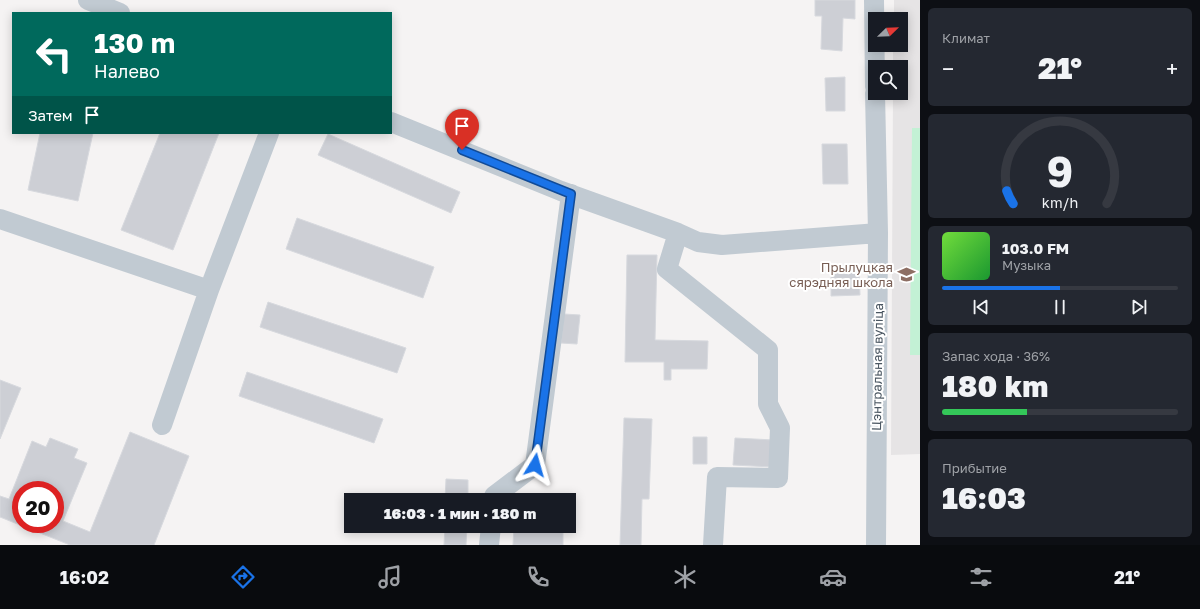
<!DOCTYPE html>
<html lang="ru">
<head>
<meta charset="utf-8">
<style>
	:root { --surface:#171b24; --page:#242831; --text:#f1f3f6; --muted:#9ea1a6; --line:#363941; --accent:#1a73e8 }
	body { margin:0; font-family:"Golos Text",sans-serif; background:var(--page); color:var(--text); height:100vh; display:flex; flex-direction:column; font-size:15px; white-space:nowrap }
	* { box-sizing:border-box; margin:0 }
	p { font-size:13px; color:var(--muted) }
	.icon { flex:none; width:22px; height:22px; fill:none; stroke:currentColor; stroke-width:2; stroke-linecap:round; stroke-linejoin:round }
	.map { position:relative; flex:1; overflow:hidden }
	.drawer { display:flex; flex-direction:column; gap:8px; padding:8px; background:#0d0f14; width:280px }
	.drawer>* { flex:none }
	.top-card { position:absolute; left:12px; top:12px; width:380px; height:122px; border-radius:0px; box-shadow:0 2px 10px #0003; background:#00695c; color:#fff; overflow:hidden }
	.needle { width:26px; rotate:67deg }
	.controls { position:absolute; left:868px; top:12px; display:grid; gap:8px }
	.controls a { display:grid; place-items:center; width:40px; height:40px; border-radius:0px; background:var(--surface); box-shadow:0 2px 10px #0003; font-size:20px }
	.speed { position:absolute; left:12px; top:481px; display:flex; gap:8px; font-size:20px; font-weight:700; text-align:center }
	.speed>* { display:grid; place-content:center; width:52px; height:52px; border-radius:50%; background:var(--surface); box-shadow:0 2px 10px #0003; line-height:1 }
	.speed .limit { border:6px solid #d22; background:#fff; color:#111 }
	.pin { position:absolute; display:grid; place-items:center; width:34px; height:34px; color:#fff; margin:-41px -17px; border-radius:50% 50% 50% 0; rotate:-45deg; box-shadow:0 0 4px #0007 }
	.pin .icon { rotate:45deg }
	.me { position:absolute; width:44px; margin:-22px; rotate:8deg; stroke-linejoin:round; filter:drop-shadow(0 0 3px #0008) }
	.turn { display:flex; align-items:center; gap:14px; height:84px; padding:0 16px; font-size:18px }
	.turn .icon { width:52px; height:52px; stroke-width:2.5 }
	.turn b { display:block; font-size:28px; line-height:34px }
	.then { display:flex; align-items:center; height:38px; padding:0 16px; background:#0003; gap:8px; font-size:15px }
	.big { font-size:30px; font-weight:800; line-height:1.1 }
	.drawer .card { flex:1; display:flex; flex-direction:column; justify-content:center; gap:6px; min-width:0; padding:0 14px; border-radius:6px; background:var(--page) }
	.drawer .dial { align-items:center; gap:0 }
	.dial svg { height:104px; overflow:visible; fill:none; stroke:var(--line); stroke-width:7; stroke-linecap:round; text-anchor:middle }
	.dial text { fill:var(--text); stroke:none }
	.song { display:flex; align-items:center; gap:12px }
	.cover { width:48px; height:48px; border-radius:6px; background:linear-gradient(135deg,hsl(100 70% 55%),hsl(130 70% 35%)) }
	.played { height:4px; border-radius:2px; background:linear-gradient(90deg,var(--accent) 50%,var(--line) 50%) }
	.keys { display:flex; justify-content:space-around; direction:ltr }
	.heat { display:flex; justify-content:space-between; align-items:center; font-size:22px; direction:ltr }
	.charge { height:6px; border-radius:3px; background:linear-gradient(90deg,#34c759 36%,var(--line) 0) }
	.trip { position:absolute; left:344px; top:493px; width:232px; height:40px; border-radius:0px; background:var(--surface); box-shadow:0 2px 10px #0003; font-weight:800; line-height:40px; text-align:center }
	.dock { display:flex; height:64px; justify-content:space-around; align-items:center; background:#090b0e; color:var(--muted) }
	.dock .icon { width:28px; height:28px }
	.dock .active { color:var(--accent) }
	.dock b { font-size:18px; color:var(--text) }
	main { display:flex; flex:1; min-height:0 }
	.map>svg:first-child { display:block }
	.education { fill:#e6e4e5 }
	.green { fill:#c3f1d5 }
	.building { fill:#cdcfd5; stroke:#d7d9de; fill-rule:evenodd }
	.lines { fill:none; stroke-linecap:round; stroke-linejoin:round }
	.minor { stroke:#c1cad2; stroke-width:20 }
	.route-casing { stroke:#114b97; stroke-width:10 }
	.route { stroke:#1a73e8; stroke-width:7 }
	.labels { text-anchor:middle; stroke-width:4; stroke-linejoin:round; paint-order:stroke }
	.education-label { font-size:13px; fill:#785e54; stroke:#fff; text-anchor:end }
	.street-label { font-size:13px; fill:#4a5661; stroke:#fff }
</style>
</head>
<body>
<main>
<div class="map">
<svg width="920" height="545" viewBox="0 0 920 545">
	<rect width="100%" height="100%" fill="#f5f3f3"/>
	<path class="education" d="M894,0H920V454L891,455L893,93H901V67H893V45H901V19H894Z"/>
	<path class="green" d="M912,128H920V355H910Z"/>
	<path class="building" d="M815,0H855V19L843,18L842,51L821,49L822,16H815Z
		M845,77V111H826L825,78Z
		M40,133H93L78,201L28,190Z
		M160,133H219L173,250L121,230Z
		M328,134L460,192L451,213L318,155Z
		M822,144H847L848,184H823Z
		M297,218L434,267L423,298L286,249Z
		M627,255H657L655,340L708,341L707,369H671V380H664V362H625Z
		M859,268L860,295L831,296V269Z
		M268,302L406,348L397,373L260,327Z
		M564,314L580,315L577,344L561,343Z
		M247,372L383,419L374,443L239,396Z
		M0,380L21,388L0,439Z
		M624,418L652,419L649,499H642L641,545H620Z
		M130,432L189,456L154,545H70L0,517V496L9,499L32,441L46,447L50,438L78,449L74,458L87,463L63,521L90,532ZM21,490H55V524H21Z
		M693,437H707V464H693Z
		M735,438L774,440L772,467L733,465Z
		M446,479L468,480V500H445Z
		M515,494L564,495V500H514Z
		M445,526H467L466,545H444Z
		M514,526H563V545H513Z"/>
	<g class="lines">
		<path class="minor" d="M88,0L120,13
			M874,0L875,87
			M875,93L878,233L876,545
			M391,122L561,191L678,233L698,242L722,245L878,233
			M0,219L209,290
			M678,233L667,269L768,350V404L780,428L778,478L717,477L713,545
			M162,425L209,290L269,133
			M493,500L494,496L535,465L571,194
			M489,545L491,526"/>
	</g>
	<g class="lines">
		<defs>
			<path id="route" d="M462,150L571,194L535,465"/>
		</defs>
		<use href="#route" class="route-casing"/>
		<use href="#route" class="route"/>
	</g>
	<defs>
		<symbol id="school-bare" viewBox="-9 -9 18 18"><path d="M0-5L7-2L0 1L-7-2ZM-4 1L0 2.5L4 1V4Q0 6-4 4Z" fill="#8d6e63" stroke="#fff" stroke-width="2.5" paint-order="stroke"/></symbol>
	</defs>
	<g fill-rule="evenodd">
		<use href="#school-bare" x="894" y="262" width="25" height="25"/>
	</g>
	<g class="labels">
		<g class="education-label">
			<text x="893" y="272">Прылуцкая<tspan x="893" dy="15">сярэдняя школа</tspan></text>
		</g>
		<g class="street-label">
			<text transform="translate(877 367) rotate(-89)" y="5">Цэнтральная вуліца</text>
		</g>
	</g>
</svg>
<div class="controls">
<a><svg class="needle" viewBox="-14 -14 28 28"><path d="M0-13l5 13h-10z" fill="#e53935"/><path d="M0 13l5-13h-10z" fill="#9ea1a6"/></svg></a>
<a><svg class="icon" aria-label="search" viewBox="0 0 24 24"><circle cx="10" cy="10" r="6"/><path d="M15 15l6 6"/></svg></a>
</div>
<div class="speed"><div class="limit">20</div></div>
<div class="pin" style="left:462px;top:150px;background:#d93025"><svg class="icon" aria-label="arrive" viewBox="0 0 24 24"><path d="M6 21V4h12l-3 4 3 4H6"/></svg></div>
<svg class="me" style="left:535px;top:465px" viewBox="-20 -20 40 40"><path d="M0-17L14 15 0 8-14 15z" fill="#1a73e8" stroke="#fff" stroke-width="4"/></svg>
<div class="trip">16:03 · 1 мин · 180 m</div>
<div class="top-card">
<div class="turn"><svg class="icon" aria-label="left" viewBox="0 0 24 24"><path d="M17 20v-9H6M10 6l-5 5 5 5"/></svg><div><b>130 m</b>Налево</div></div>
<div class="then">Затем<svg class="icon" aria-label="arrive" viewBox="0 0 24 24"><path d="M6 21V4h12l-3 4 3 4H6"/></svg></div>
</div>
</div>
<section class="drawer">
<div class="card"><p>Климат</p>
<div class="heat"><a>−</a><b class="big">21°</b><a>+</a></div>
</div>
<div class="card dial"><svg viewBox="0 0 100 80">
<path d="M14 69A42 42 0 1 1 86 69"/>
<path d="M14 69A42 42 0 0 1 9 59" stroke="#1a73e8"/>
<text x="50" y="56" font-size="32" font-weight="700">9</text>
<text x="50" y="72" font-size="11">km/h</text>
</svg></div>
<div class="card">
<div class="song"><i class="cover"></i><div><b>103.0 FM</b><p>Музыка</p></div></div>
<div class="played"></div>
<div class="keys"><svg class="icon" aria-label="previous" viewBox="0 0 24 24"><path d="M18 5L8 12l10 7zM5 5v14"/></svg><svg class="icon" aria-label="pause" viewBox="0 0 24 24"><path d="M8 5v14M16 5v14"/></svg><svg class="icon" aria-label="next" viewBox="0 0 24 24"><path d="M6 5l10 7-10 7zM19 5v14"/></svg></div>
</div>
<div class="card"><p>Запас хода · 36%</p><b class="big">180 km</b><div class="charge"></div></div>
<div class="card"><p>Прибытие</p><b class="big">16:03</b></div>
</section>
</main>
<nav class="dock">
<b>16:02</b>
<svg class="icon active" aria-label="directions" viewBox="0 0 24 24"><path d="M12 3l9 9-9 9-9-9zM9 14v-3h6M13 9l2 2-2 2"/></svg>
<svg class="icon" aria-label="music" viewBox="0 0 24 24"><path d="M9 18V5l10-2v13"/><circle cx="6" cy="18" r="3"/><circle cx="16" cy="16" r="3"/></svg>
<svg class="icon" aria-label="phone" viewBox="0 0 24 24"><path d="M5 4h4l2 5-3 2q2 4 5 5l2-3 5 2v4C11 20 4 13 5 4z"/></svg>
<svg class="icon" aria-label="climate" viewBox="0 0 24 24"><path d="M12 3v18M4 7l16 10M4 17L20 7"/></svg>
<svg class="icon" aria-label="car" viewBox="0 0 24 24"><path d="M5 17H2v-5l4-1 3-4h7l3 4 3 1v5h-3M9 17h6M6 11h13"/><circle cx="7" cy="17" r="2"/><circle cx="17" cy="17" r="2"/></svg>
<svg class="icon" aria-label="filters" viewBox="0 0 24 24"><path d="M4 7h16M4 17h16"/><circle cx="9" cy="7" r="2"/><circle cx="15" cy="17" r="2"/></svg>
<b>21°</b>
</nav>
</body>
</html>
